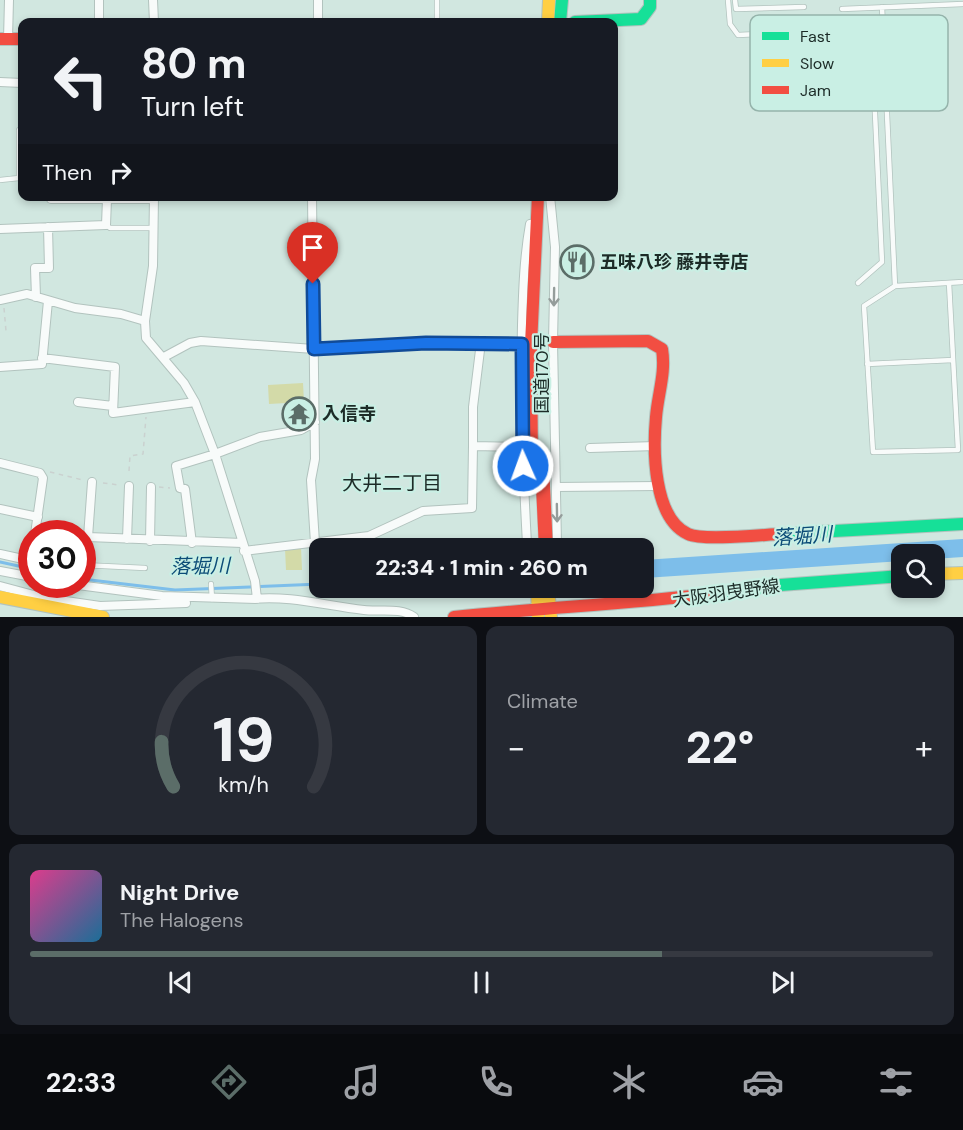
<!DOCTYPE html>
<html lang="en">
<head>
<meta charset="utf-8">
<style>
	:root { --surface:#171b24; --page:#242831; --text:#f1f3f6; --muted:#9ea1a6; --line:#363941; --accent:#5b6d68 }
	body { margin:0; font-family:"DM Sans","Noto Sans JP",sans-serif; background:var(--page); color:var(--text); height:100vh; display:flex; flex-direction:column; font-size:22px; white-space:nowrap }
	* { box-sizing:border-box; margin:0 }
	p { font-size:20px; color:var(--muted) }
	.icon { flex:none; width:33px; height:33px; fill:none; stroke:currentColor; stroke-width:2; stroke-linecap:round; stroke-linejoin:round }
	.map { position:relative; height:617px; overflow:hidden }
	.side { display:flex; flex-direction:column; gap:9px; padding:9px; background:#0d0f14; flex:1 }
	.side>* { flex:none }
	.hud { position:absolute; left:18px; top:18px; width:600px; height:183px; border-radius:12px; box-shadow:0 3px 9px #0003; background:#171b24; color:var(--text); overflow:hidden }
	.fabs { position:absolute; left:891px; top:544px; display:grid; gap:12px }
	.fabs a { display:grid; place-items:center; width:54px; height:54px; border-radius:12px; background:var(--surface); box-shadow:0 3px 9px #0003; font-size:30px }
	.speed { position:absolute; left:18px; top:520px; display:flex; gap:12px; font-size:30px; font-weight:700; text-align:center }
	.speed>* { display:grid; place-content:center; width:78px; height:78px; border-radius:50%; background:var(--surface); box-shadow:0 3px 9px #0003; line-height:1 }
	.speed .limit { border:9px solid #d22; background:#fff; color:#111 }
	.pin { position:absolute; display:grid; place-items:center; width:51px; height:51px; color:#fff; margin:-62px -26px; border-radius:50% 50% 50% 0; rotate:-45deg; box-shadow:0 0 6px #0007 }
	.pin .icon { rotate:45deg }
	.me { position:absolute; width:66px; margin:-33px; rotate:358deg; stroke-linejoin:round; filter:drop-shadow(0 0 4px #0008) }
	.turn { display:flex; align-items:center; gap:21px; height:126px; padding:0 24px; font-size:27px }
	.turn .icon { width:78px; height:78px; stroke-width:2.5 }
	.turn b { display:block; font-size:42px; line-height:51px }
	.then { display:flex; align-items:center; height:57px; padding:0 24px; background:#0003; gap:12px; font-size:22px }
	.big { font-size:45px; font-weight:800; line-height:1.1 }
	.side .widget { flex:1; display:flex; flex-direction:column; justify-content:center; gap:9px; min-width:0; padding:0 21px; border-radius:12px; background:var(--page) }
	.side .dial { align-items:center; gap:0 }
	.dial svg { height:156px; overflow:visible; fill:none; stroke:var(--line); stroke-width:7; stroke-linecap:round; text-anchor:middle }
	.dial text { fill:var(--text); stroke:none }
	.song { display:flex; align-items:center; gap:18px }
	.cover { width:72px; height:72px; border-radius:9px; background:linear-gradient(135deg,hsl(330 70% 55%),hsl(200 70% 35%)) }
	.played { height:6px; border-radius:3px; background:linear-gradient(90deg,var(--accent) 70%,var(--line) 70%) }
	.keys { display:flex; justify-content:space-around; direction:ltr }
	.heat { display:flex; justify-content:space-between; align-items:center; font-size:33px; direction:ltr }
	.side .tiles { flex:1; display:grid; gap:9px; grid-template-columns:1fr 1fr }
	.widget:last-child { grid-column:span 2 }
	.trip { position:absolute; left:309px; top:538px; width:345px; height:60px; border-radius:12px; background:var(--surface); box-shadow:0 3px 9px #0003; font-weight:800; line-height:60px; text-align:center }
	.menu { display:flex; height:96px; justify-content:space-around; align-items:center; background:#090b0e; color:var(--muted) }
	.menu .icon { width:42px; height:42px }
	.menu .current { color:var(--accent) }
	.menu b { font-size:27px; color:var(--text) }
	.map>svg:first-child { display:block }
	.green { fill:#d3daa8 }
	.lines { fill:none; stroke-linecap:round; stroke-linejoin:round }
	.stream { stroke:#7dbeea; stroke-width:3 }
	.river { stroke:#7dbeea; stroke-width:18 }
	.lane-casing { stroke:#b2c3be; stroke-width:6 }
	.street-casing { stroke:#b2c3be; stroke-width:10 }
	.fast-casing { stroke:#b2c3be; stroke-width:14 }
	.slow-casing { stroke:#b2c3be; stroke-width:14 }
	.jam-casing { stroke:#b2c3be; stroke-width:14 }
	.path { stroke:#cad1cf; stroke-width:1.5; stroke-dasharray:4.5 4.5; stroke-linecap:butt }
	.lane { stroke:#f8fbfa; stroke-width:4.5 }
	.street { stroke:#f8fbfa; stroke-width:8 }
	.fast { stroke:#16e098; stroke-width:12 }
	.slow { stroke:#ffcf43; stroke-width:12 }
	.jam { stroke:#f24e42; stroke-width:12 }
	.jam-bridge-casing { stroke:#b9c4c1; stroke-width:15; stroke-linecap:butt }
	.jam-bridge { stroke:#f24e42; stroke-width:14 }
	.oneway { stroke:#959d9b }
	.route-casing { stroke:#114b97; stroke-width:15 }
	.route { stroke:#1a73e8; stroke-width:10 }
	.labels { text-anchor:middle; stroke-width:4.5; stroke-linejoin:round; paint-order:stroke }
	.poi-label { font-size:18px; font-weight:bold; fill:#1c2b27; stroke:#c9efe4; text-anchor:start }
	.street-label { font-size:18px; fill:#1c2b27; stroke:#c9efe4 }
	.neighbourhood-label { font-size:20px; fill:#1c2b27; stroke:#c9efe4 }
	.water-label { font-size:20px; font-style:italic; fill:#0c4c77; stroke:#c9efe4 }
	.key { fill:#c9efe4; stroke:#95b4ab; stroke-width:1.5 }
	.key-label { font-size:16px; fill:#1c2b27 }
</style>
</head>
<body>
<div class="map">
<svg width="963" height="617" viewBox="0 0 963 617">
	<rect width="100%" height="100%" fill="#d1e7e0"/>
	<path class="green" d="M303,383L304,402L269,404L268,385Z
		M301,547L302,570H286L285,548Z"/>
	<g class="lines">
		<path class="stream" d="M0,562L32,569
			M82,579L175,590L320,584"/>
		<path class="river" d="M644,569L963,548"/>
		<defs>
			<path id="lane" d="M437,0V22
				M728,0L730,24L738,35L871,29L882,262L858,283
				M735,0L736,9L804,7
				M882,7L895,286
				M842,9L963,4
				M0,180L19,178V130H22
				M106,225L110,228H153
				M949,283L958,450L873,452L864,306L895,286L963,282
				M867,364L953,360
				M82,565L145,568
				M211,584L212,599"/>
			<path id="street" d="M153,0L154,22
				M99,22V0
				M318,22V0
				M8,39L9,0
				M0,82L22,83
				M51,196V199H154
				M154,196L153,266L145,321L146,338L184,383L195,402L215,454L176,466L180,488L185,489L192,543
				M312,196L315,459L311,480L315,543
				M530,224C524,258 523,291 522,325C520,398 523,471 527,544H557L553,342L555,247L550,196
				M0,229L106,225L107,199
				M36,297L35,268H49L48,227
				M0,300L27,294L75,308L121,314L145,321
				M164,357L190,343L201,341L314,349L426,343H522
				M42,358L115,367L113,413L195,402
				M0,367L42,364L48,301
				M78,402L113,406
				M473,446V407L481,342
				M590,448L656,446
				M0,463L40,473L43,478L35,534
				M556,487L658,486
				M0,509L38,517
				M88,537L92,482
				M127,539L129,486
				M150,541L151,487
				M82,544L88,537L242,543
				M244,551L369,536L423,511L472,508L473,446L522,447
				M0,554L32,561
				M0,571L32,577
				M78,585L162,596L257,599L255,581L215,454L260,437L301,430L315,422
				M0,586L45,598L100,606L186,603
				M252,599C291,595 326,606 364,610C380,612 401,607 414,617"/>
			<path id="fast" d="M560,22L562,0
				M575,22L641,19L650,7V0
				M779,534L963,524
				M711,594L780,585L902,576"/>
			<path id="slow" d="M548,22L549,0
				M934,574L963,573
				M537,588L538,617
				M548,588L551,617
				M0,597L103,617"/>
			<path id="jam" d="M0,39H22
				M553,342L648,341L662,349C666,373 658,393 656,417C653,450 653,518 688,534C703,541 760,535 779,534
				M532,466L531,345L538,196
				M454,617C540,608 625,604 711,594"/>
		</defs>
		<use href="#lane" class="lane-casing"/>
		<use href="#street" class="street-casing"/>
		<use href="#fast" class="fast-casing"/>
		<use href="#slow" class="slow-casing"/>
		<use href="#jam" class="jam-casing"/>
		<path class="path" d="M4,308L6,331
			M129,471L130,456L143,454L146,417
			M50,472L83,480
			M103,483L119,485
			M159,487L170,488"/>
		<use href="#lane" class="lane"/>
		<use href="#street" class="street"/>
		<use href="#fast" class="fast"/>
		<use href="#slow" class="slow"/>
		<use href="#jam" class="jam"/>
		<defs>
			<path id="jam-bridge" d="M542,465L546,549"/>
		</defs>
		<use href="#jam-bridge" class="jam-bridge-casing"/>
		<use href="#jam-bridge" class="jam-bridge"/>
	</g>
	<defs><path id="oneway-shaft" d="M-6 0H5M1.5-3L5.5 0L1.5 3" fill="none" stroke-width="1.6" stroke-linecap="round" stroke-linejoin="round" transform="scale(1.5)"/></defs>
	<g class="oneway">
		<use href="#oneway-shaft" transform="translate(554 297) rotate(91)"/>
		<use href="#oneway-shaft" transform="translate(557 513) rotate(89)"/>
	</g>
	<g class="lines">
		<defs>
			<path id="route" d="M313,284L314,349L426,343L522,344L523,466"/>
		</defs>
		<use href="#route" class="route-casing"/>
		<use href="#route" class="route"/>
	</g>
	<defs>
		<symbol id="restaurant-ring" viewBox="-11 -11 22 22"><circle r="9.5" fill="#c9efe4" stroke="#5b6d68" stroke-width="1.5"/><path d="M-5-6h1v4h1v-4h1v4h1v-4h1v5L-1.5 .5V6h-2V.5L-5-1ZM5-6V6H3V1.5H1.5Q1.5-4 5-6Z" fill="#5b6d68"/></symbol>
		<symbol id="temple-ring" viewBox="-11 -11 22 22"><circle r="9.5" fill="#c9efe4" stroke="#5b6d68" stroke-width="1.5"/><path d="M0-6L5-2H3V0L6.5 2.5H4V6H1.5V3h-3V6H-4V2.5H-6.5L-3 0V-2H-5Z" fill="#5b6d68"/></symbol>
	</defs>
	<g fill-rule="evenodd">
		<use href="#restaurant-ring" x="558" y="243" width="38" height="38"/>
		<use href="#temple-ring" x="280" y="395" width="38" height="38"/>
	</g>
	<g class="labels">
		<g class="poi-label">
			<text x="600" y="268">五味八珍 藤井寺店</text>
			<text x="322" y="420">入信寺</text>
		</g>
		<g class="street-label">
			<text transform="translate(542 373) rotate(-90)" y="6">国道170号</text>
			<text transform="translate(726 593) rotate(-8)" y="6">大阪羽曳野線</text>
		</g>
		<g class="neighbourhood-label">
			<text x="392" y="490">大井二丁目</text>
		</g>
		<g class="water-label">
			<text transform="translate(802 536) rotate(-4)" y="7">落堀川</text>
			<text transform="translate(200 566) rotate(-1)" y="7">落堀川</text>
		</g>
	</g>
	<rect x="750" y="15" width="198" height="96" rx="9" class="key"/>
	<rect x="762" y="32" width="27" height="8" fill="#16e098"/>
	<rect x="762" y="59" width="27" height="8" fill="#ffcf43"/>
	<rect x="762" y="86" width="27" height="8" fill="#f24e42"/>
	<g class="key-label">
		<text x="800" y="42">Fast</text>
		<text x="800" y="69">Slow</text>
		<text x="800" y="96">Jam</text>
	</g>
</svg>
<div class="fabs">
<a><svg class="icon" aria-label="search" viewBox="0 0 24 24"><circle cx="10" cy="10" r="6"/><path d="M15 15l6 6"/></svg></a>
</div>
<div class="speed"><div class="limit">30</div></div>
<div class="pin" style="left:313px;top:284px;background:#d93025"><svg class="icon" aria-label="arrive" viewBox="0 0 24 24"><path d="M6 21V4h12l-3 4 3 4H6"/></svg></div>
<svg class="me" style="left:523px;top:466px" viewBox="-20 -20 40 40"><circle r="17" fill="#1a73e8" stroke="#fff" stroke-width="3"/><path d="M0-11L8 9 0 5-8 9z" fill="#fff"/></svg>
<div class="trip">22:34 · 1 min · 260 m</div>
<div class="hud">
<div class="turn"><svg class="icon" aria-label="left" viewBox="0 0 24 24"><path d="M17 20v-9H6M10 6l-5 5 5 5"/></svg><div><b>80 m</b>Turn left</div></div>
<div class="then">Then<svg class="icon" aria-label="right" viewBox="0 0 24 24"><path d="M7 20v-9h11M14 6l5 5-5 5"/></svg></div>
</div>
</div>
<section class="side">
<div class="tiles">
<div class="widget dial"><svg viewBox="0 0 100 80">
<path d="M14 69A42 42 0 1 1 86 69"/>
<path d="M14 69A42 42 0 0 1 8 46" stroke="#5b6d68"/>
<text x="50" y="56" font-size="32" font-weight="700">19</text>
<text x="50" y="72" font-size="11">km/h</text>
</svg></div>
<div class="widget"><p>Climate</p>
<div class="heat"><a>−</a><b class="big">22°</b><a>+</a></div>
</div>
<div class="widget">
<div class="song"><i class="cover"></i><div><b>Night Drive</b><p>The Halogens</p></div></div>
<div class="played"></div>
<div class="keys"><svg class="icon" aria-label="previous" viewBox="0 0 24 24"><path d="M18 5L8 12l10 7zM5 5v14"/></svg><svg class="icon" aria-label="pause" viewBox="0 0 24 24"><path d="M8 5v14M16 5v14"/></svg><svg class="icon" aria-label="next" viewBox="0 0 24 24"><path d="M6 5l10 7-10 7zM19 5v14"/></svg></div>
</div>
</div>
</section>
<nav class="menu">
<b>22:33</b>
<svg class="icon current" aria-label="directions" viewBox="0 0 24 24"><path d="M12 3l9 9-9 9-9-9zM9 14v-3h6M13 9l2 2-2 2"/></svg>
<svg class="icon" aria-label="music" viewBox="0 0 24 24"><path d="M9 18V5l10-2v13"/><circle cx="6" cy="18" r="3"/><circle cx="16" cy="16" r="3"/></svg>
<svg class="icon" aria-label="phone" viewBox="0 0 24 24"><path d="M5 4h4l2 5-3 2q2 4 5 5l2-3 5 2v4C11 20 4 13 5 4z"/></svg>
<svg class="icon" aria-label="climate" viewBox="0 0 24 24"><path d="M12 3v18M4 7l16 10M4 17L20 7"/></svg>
<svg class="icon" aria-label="car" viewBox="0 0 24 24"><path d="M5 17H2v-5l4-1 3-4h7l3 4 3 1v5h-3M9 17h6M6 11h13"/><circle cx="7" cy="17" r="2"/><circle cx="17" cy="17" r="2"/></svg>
<svg class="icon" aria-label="filters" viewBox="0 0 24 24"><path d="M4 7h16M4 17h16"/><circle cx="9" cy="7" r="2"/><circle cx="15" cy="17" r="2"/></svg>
</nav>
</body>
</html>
